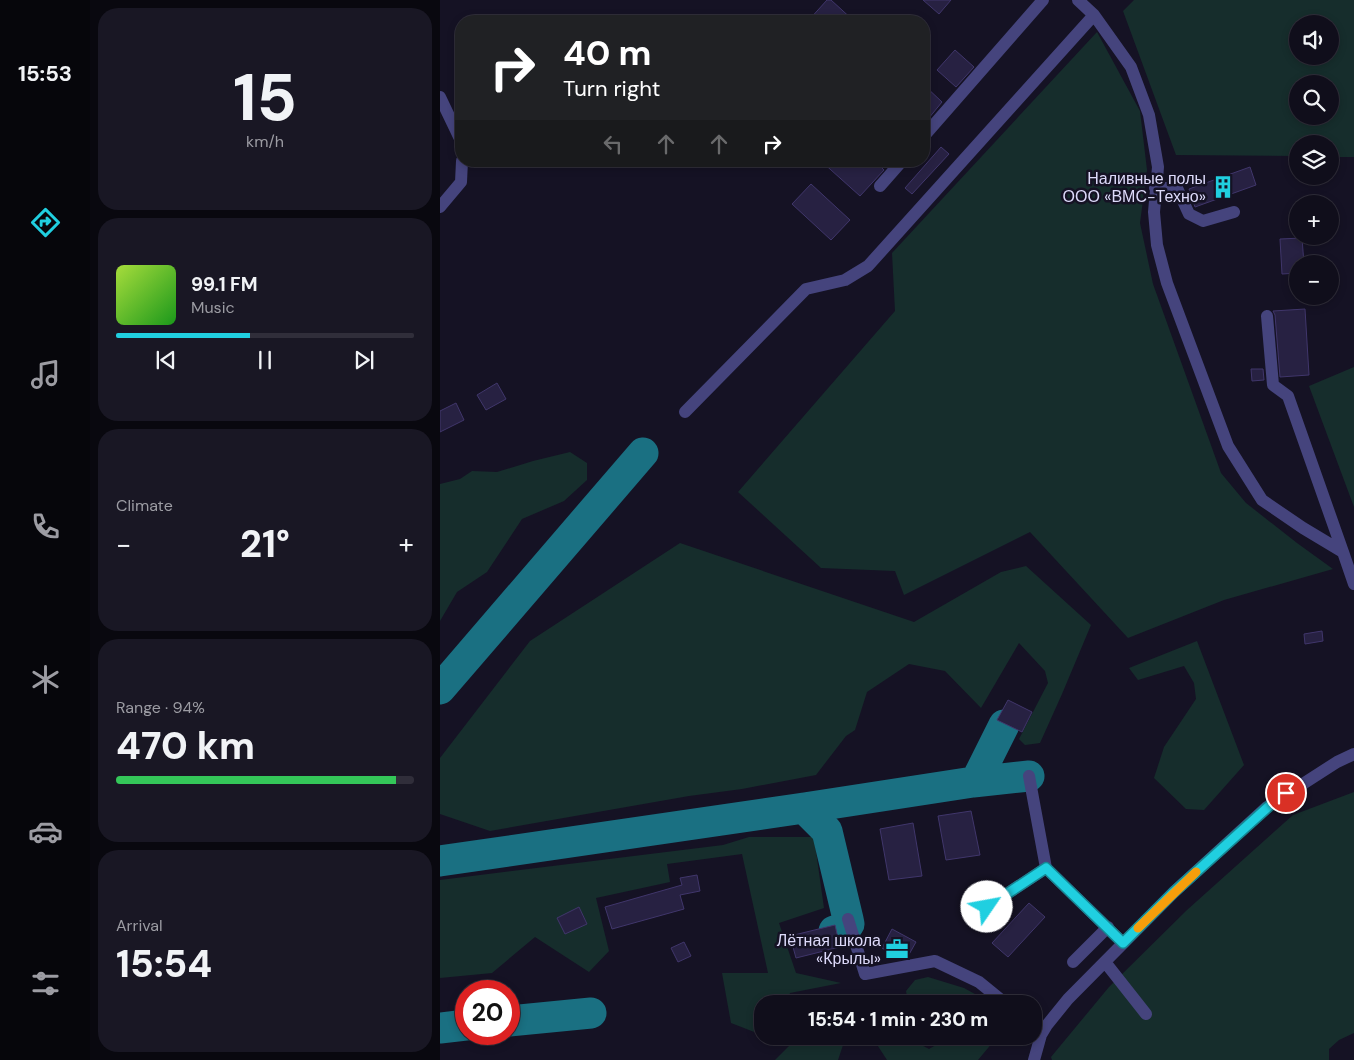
<!DOCTYPE html>
<html lang="en">
<head>
<meta charset="utf-8">
<style>
	:root { --surface:#100e1b; --page:#191724; --text:#f1f3f6; --muted:#9c9ca3; --line:#302e3a; --accent:#20cfe0 }
	body { margin:0; font-family:"DM Sans",sans-serif; background:var(--page); color:var(--text); height:100vh; display:flex; flex-direction:column; font-size:19px; white-space:nowrap }
	* { box-sizing:border-box; margin:0 }
	p { font-size:16px; color:var(--muted) }
	.icon { flex:none; width:28px; height:28px; fill:none; stroke:currentColor; stroke-width:2; stroke-linecap:round; stroke-linejoin:round }
	.map { position:relative; flex:1; overflow:hidden }
	.panel { display:flex; flex-direction:column; gap:8px; padding:8px; background:#09080f; width:350px }
	.panel>* { flex:none }
	.top-card { position:absolute; left:15px; top:15px; width:475px; height:152px; border-radius:20px; box-shadow:0 2px 8px #0003,0 0 0 1px var(--line); background:#202124; color:#fff; overflow:hidden }
	.fabs { position:absolute; left:849px; top:15px; display:grid; gap:10px }
	.fabs a { display:grid; place-items:center; width:50px; height:50px; border-radius:50%; background:var(--surface); box-shadow:0 2px 8px #0003,0 0 0 1px var(--line); font-size:25px }
	.speed { position:absolute; left:15px; top:980px; display:flex; gap:10px; font-size:25px; font-weight:700; text-align:center }
	.speed>* { display:grid; place-content:center; width:65px; height:65px; border-radius:50%; background:var(--surface); box-shadow:0 2px 8px #0003,0 0 0 1px var(--line); line-height:1 }
	.speed .limit { border:8px solid #d22; background:#fff; color:#111 }
	.pin { position:absolute; display:grid; place-items:center; width:42px; height:42px; color:#fff; margin:-21px; border:2px solid #fff; border-radius:50%; box-shadow:0 1px 5px #0007 }
	.me { position:absolute; width:55px; margin:-28px; rotate:57deg; stroke-linejoin:round; filter:drop-shadow(0 0 4px #0008) }
	.turn { display:flex; align-items:center; gap:18px; height:105px; padding:0 25px; font-size:22px }
	.turn .icon { width:65px; height:65px; stroke-width:2.5 }
	.turn b { display:block; font-size:35px; line-height:42px }
	.lanes { display:flex; align-items:center; height:48px; padding:0 25px; background:#0003; justify-content:center; gap:25px; direction:ltr }
	.lanes .off { opacity:.35 }
	.big { font-size:38px; font-weight:800; line-height:1.1 }
	.panel .card { flex:1; display:flex; flex-direction:column; justify-content:center; gap:8px; min-width:0; padding:0 18px; border-radius:20px; background:var(--page) }
	.panel .dial { align-items:center; gap:0 }
	.dial b { font-size:65px; line-height:1 }
	.song { display:flex; align-items:center; gap:15px }
	.cover { width:60px; height:60px; border-radius:8px; background:linear-gradient(135deg,hsl(80 70% 55%),hsl(120 70% 35%)) }
	.played { height:5px; border-radius:2px; background:linear-gradient(90deg,var(--accent) 45%,var(--line) 45%) }
	.keys { display:flex; justify-content:space-around; direction:ltr }
	.heat { display:flex; justify-content:space-between; align-items:center; font-size:28px; direction:ltr }
	.charge { height:8px; border-radius:4px; background:linear-gradient(90deg,#34c759 94%,var(--line) 0) }
	.trip { position:absolute; left:314px; top:995px; width:288px; height:50px; border-radius:20px; background:var(--surface); box-shadow:0 2px 8px #0003,0 0 0 1px var(--line); font-weight:800; line-height:50px; text-align:center }
	main { display:flex; flex:1; min-height:0 }
	.dock { display:flex; flex-direction:column; width:90px; justify-content:space-around; align-items:center; background:#06060b; color:var(--muted) }
	.dock .icon { width:35px; height:35px }
	.dock .selected { color:var(--accent) }
	.dock b { font-size:22px; color:var(--text) }
	.map>svg:first-child { display:block }
	.green { fill:#162d2c; fill-rule:evenodd }
	.lines { fill:none; stroke-linecap:round; stroke-linejoin:round }
	.taxiway { stroke:#1a7082; stroke-width:31 }
	.building { fill:#272142; stroke:#40366b }
	.minor { stroke:#45447d; stroke-width:12 }
	.route-casing { stroke:#158792; stroke-width:12 }
	.route { stroke:#20cfe0; stroke-width:9 }
	.slow { stroke:#f59e0b; stroke-width:9 }
	.labels { text-anchor:middle; stroke-width:5; stroke-linejoin:round; paint-order:stroke }
	.poi-label { font-size:16px; fill:#dddafa; stroke:#151224; text-anchor:end }
</style>
</head>
<body>
<main>
<nav class="dock">
<b>15:53</b>
<svg class="icon selected" aria-label="directions" viewBox="0 0 24 24"><path d="M12 3l9 9-9 9-9-9zM9 14v-3h6M13 9l2 2-2 2"/></svg>
<svg class="icon" aria-label="music" viewBox="0 0 24 24"><path d="M9 18V5l10-2v13"/><circle cx="6" cy="18" r="3"/><circle cx="16" cy="16" r="3"/></svg>
<svg class="icon" aria-label="phone" viewBox="0 0 24 24"><path d="M5 4h4l2 5-3 2q2 4 5 5l2-3 5 2v4C11 20 4 13 5 4z"/></svg>
<svg class="icon" aria-label="climate" viewBox="0 0 24 24"><path d="M12 3v18M4 7l16 10M4 17L20 7"/></svg>
<svg class="icon" aria-label="car" viewBox="0 0 24 24"><path d="M5 17H2v-5l4-1 3-4h7l3 4 3 1v5h-3M9 17h6M6 11h13"/><circle cx="7" cy="17" r="2"/><circle cx="17" cy="17" r="2"/></svg>
<svg class="icon" aria-label="filters" viewBox="0 0 24 24"><path d="M4 7h16M4 17h16"/><circle cx="9" cy="7" r="2"/><circle cx="15" cy="17" r="2"/></svg>
</nav>
<section class="panel">
<div class="card dial"><b>15</b><p>km/h</p></div>
<div class="card">
<div class="song"><i class="cover"></i><div><b>99.1 FM</b><p>Music</p></div></div>
<div class="played"></div>
<div class="keys"><svg class="icon" aria-label="previous" viewBox="0 0 24 24"><path d="M18 5L8 12l10 7zM5 5v14"/></svg><svg class="icon" aria-label="pause" viewBox="0 0 24 24"><path d="M8 5v14M16 5v14"/></svg><svg class="icon" aria-label="next" viewBox="0 0 24 24"><path d="M6 5l10 7-10 7zM19 5v14"/></svg></div>
</div>
<div class="card"><p>Climate</p>
<div class="heat"><a>−</a><b class="big">21°</b><a>+</a></div>
</div>
<div class="card"><p>Range · 94%</p><b class="big">470 km</b><div class="charge"></div></div>
<div class="card"><p>Arrival</p><b class="big">15:54</b></div>
</section>
<div class="map">
<svg width="914" height="1060" viewBox="0 0 914 1060">
	<rect width="100%" height="100%" fill="#151224"/>
	<path class="green" d="M694,0H914V157H890V144H858L857,156L736,155L683,11ZM858,24H890V56H858ZM858,84H890V116H858Z
		M657,32L700,111L707,170L700,223L713,284L781,473L806,503L857,543L893,569L784,600L688,638L590,532L464,595L455,571L381,568L298,492L455,311L452,253Z
		M914,367V507L869,386Z
		M130,452L147,463V480L124,501L82,519L47,572L17,592L0,621V484L20,479L32,471L57,472L93,461Z
		M240,543L474,622L561,572L586,566L651,625L622,694L600,743L585,745L579,739L608,683L605,671L579,643L541,708L505,671L469,664L427,692L415,730L406,736L376,775L302,789L249,796L50,831L0,814V758L90,641Z
		M757,641L804,765L764,810L746,809L714,778L724,747L756,699L754,683L744,666L698,680L689,668Z
		M914,792V1033L899,1040L889,1049V1060H612L611,1057L669,987L747,910L853,815Z
		M309,837H374L384,908L339,923L356,973L401,983L350,993L346,1004H322V1035L291,1023L282,973H328L302,854L227,864L230,882L156,898L169,951L149,972L95,937L52,973L0,978V880L283,845Z
		M488,977L524,988L553,1004H471L468,1002L466,991L475,980Z
		M359,1036H406L398,1060H335Z
		M433,1036H468L472,1040L489,1049L501,1042L502,1036H558L538,1060H447L434,1040Z"/>
	<g class="lines">
		<path class="taxiway" d="M0,689L203,453
			M533,782L538,777L564,725
			M364,808L387,831L408,919L409,924L407,927L394,931
			M0,861L364,808L533,782L589,776
			M69,1021L151,1013
			M0,1028L26,1025"/>
	</g>
	<path class="building" d="M387,0H391L414,21H368Z
		M483,0H511L499,14Z
		M515,50L534,67L516,87L497,70Z
		M484,85L502,102L484,124Z
		M501,147L509,154L472,194L465,188Z
		M381,161H435L444,170L420,196Z
		M810,167L816,185L755,207L749,189Z
		M371,184L410,220L391,240L352,204Z
		M862,238L864,264H858V273L842,274L840,239Z
		M865,309L869,375L840,377L835,315L833,311Z
		M811,369H823L824,380L812,381Z
		M57,383L66,399L46,410L37,395Z
		M16,403L24,420L0,432V411Z
		M882,631L883,641L865,644L864,634Z
		M568,700L592,712L582,732L557,720Z
		M531,811L540,855L506,860L498,816Z
		M473,823L482,876L449,880L440,829Z
		M257,875L260,891L240,895L244,909L172,929L165,907L242,885L240,878Z
		M589,903L605,917L568,957L552,943Z
		M139,907L147,924L125,934L117,918Z
		M395,925L400,947L356,958L350,936Z
		M452,929L476,942L467,958L461,959L442,948Z
		M244,942L251,956L238,962L231,948Z"/>
	<g class="lines">
		<path class="minor" d="M638,0L654,15L691,67L709,115L718,167L714,212L717,245L727,283L788,446L822,500L863,528L903,552L914,584
			M0,97L21,141
			M484,136L603,0
			M440,186L462,161
			M715,188H737L749,214L763,221L794,212
			M0,207L21,182L22,161
			M827,316L833,385L848,396L903,552
			M245,412L366,289L405,280L428,266L654,15
			M589,776L606,868L683,943
			M532,917L606,868
			M408,919L425,974L495,961L539,982L566,1004
			M633,962L668,927
			M665,962L706,1014
			M594,1060L601,1035L607,1025L628,999L734,892L827,807L897,762L914,754"/>
	</g>
	<g class="lines">
		<defs>
			<path id="route" d="M547,907L606,868L683,943L734,892L828,807L846,793"/>
		</defs>
		<use href="#route" class="route-casing"/>
		<use href="#route" class="route"/>
		<path class="slow" d="M698,928L756,872"/>
	</g>
	<defs>
		<symbol id="building-bare" viewBox="-9 -9 18 18"><path d="M-4-6H4V6H1V3H-1V6H-4ZM-2.5-4.3h1.7v1.8h-1.7ZM.8-4.3h1.7v1.8H.8ZM-2.5-1h1.7V.8h-1.7ZM.8-1h1.7V.8H.8Z" fill="#20cfe0" stroke="#151224" stroke-width="2.5" paint-order="stroke"/></symbol>
		<symbol id="office-bare" viewBox="-9 -9 18 18"><path d="M-6-3h4V-5.5h4V-3h4V5H-6ZM-1-4.5V-3h2v-1.5ZM-6 0V1H6V0Z" fill="#20cfe0" stroke="#151224" stroke-width="2.5" paint-order="stroke"/></symbol>
	</defs>
	<g fill-rule="evenodd">
		<use href="#building-bare" x="767" y="171" width="32" height="32"/>
		<use href="#office-bare" x="441" y="933" width="32" height="32"/>
	</g>
	<g class="labels">
		<g class="poi-label">
			<text x="766" y="184">Наливные полы<tspan x="766" dy="18">ООО «ВМС-Техно»</tspan></text>
			<text x="441" y="946">Лётная школа<tspan x="441" dy="18">«Крылы»</tspan></text>
		</g>
	</g>
</svg>
<div class="fabs">
<a><svg class="icon" aria-label="sound" viewBox="0 0 24 24"><path d="M4 9h4l5-4v14l-5-4H4zM17 9q2 3 0 6"/></svg></a>
<a><svg class="icon" aria-label="search" viewBox="0 0 24 24"><circle cx="10" cy="10" r="6"/><path d="M15 15l6 6"/></svg></a>
<a><svg class="icon" aria-label="layers" viewBox="0 0 24 24"><path d="M12 4l9 5-9 5-9-5zM3 14l9 5 9-5"/></svg></a>
<a>+</a>
<a>−</a>
</div>
<div class="speed"><div class="limit">20</div></div>
<div class="pin" style="left:846px;top:793px;background:#d93025"><svg class="icon" aria-label="arrive" viewBox="0 0 24 24"><path d="M6 21V4h12l-3 4 3 4H6"/></svg></div>
<svg class="me" style="left:547px;top:907px" viewBox="-20 -20 40 40"><circle r="19" fill="#fff"/><path d="M0-13L10 11 0 6-10 11z" fill="#20cfe0"/></svg>
<div class="trip">15:54 · 1 min · 230 m</div>
<div class="top-card">
<div class="turn"><svg class="icon" aria-label="right" viewBox="0 0 24 24"><path d="M7 20v-9h11M14 6l5 5-5 5"/></svg><div><b>40 m</b>Turn right</div></div>
<div class="lanes"><svg class="icon off" aria-label="left" viewBox="0 0 24 24"><path d="M17 20v-9H6M10 6l-5 5 5 5"/></svg><svg class="icon off" aria-label="ahead" viewBox="0 0 24 24"><path d="M12 20V5M6 11l6-6 6 6"/></svg><svg class="icon off" aria-label="ahead" viewBox="0 0 24 24"><path d="M12 20V5M6 11l6-6 6 6"/></svg><svg class="icon" aria-label="right" viewBox="0 0 24 24"><path d="M7 20v-9h11M14 6l5 5-5 5"/></svg></div>
</div>
</div>
</main>
</body>
</html>
